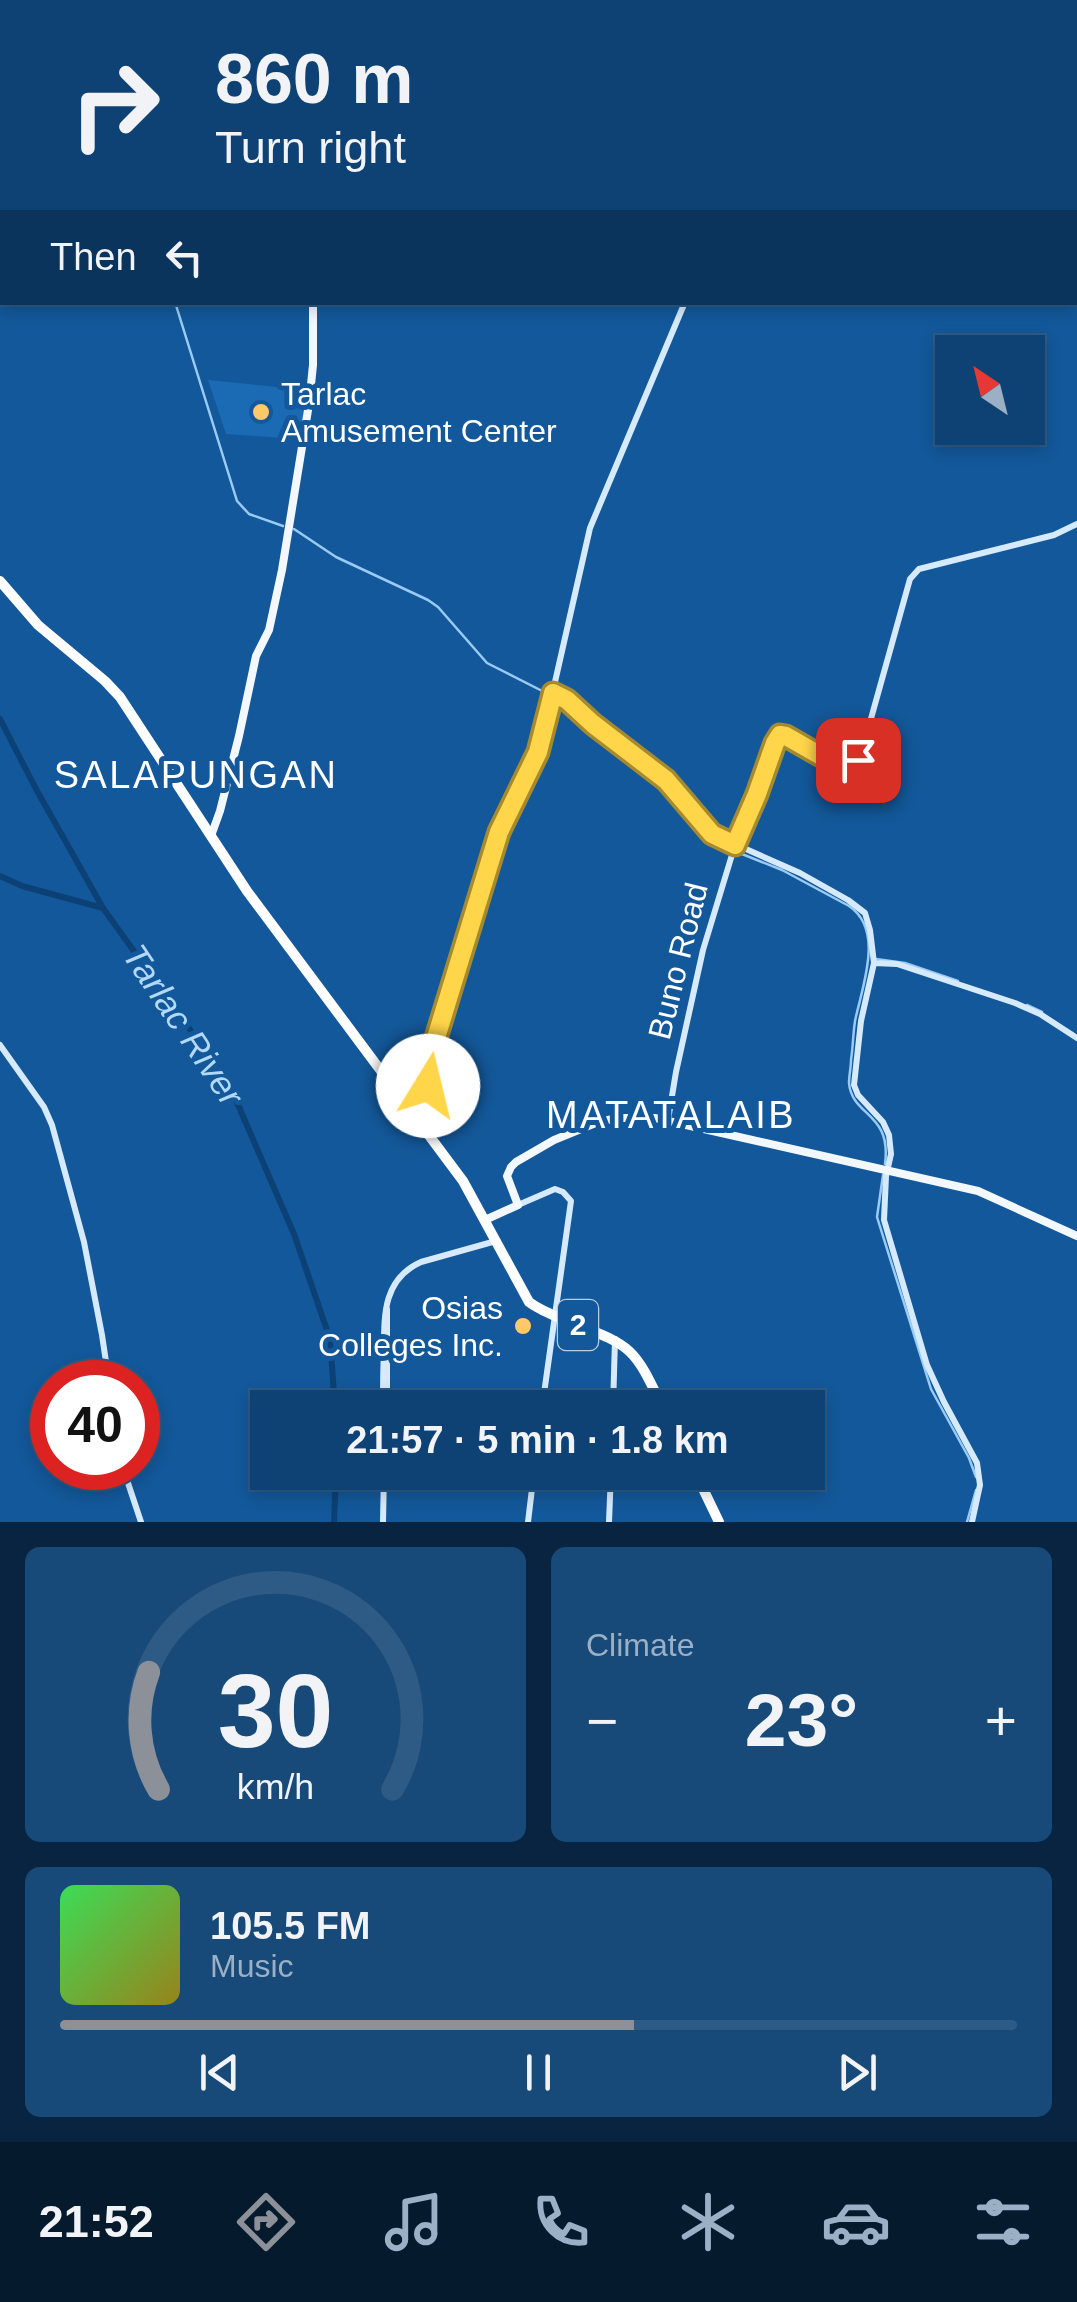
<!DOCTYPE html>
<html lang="en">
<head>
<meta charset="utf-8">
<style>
	:root { --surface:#0e4274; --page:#174979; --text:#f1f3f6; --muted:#9bb0c5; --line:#2e5b86; --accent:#8c9099 }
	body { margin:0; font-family:Arial,sans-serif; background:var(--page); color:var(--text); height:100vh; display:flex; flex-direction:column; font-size:38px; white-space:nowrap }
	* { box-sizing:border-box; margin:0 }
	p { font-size:32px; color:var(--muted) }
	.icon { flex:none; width:55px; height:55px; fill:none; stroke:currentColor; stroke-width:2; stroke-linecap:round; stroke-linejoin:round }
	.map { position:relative; height:1522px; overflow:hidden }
	.side { display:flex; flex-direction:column; gap:25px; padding:25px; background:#082440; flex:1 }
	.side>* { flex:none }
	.top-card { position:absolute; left:0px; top:0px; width:1078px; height:305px; box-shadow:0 5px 15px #0003,0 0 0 2px var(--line); background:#0e4274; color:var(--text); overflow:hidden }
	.needle { width:65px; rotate:325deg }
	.buttons { position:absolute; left:935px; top:335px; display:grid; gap:20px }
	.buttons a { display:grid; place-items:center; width:110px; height:110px; border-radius:0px; background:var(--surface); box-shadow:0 5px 15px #0003,0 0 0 2px var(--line); font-size:50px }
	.speed { position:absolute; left:30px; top:1360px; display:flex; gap:20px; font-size:50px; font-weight:700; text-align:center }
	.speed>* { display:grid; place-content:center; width:130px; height:130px; border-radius:50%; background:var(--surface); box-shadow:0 5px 15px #0003,0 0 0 2px var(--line); line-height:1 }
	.speed .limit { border:15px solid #d22; background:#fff; color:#111 }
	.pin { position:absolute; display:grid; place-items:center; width:85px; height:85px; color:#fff; margin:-42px; border-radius:20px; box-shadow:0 5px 15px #0006 }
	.me { position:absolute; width:110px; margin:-55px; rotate:9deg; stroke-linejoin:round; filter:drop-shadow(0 0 8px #0008) }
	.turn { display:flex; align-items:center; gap:35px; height:210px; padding:0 50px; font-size:45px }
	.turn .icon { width:130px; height:130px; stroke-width:2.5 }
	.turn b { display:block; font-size:70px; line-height:85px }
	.then { display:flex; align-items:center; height:95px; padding:0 50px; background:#0003; gap:20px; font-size:38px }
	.big { font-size:75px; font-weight:700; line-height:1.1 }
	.side .tile { flex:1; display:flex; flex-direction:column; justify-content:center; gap:15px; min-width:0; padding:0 35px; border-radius:15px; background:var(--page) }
	.side .dial { align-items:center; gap:0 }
	.dial svg { height:260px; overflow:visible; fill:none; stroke:var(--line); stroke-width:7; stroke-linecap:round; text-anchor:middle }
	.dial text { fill:var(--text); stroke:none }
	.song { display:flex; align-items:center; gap:30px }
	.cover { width:120px; height:120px; border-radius:15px; background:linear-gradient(135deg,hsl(130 70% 55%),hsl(50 70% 35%)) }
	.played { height:10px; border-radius:5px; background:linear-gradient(90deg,var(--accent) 60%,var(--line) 60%) }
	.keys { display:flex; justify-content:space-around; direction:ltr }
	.heat { display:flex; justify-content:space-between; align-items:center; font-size:55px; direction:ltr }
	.side .tiles { flex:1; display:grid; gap:25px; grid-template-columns:1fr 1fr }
	.tile:last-child { grid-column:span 2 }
	.trip { position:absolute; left:250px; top:1390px; width:575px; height:100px; border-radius:0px; background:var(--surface); box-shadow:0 5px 15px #0003,0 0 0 2px var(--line); font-weight:700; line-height:100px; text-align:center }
	.menu { display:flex; height:160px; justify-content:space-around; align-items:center; background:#061a2e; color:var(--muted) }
	.menu .icon { width:70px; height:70px }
	.menu .active { color:var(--accent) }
	.menu b { font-size:45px; color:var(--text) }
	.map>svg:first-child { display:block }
	.green { fill:#1b6bb4 }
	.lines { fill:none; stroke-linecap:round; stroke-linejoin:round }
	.stream { stroke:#99cbf6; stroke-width:2.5 }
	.river { stroke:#0c4176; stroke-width:6 }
	.secondary { stroke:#d6eafd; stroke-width:6 }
	.primary { stroke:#f3f8ff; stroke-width:8 }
	.highway { stroke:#fff; stroke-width:10 }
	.route-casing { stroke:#a68a30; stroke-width:25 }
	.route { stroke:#ffd54a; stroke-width:18 }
	.poi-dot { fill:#ffc969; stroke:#13589a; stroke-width:4 }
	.labels { text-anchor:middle; stroke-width:10; stroke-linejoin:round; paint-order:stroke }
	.shield { fill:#13589a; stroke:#b8cde1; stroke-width:2.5 }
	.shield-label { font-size:30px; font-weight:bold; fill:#fff }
	.poi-label { font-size:32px; fill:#fff; stroke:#13589a; text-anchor:start }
	.street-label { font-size:32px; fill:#fff; stroke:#13589a }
	.water-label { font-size:35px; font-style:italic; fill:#b3d9fa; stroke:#13589a }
	.quarter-label { font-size:38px; letter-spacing:2.5px; fill:#fff; stroke:#13589a }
</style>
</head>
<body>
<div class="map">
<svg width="1077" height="1522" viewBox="0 0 1077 1522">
	<rect width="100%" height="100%" fill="#13589a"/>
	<path class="green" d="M208,380L307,390L300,439L226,434Z"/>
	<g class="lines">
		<path class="stream" d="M58,0L59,2
			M0,275L2,276
			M175,302L237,501L249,514L283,526
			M294,529L336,557L428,600L438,607L487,663L554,697L576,714L601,738L666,786L700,828L714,841L731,850
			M737,852L782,870L849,906C885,930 862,987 855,1021C853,1034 853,1047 851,1060C851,1067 849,1076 849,1083C852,1117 892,1112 885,1164
			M876,959L905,963L958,981
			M1027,1005L1042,1012
			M883,1175L877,1217L931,1389L969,1458L976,1477
			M967,1522L976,1490"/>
		<path class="river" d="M243,2V0
			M0,719L36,789L103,908L229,1084L294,1234L330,1339L335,1408
			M0,876L22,886L103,908
			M334,1522L336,1472"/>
		<path class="secondary" d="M802,2L803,0
			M553,693L567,700L607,736L666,780L712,834L800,873L848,900L865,913L870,930L874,963L861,1021L854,1085L858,1095L883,1122L889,1135L891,1154L886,1176L884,1220L927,1365L944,1402L977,1463L980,1485L972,1522
			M874,963L897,964L1015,1003L1040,1014L1077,1038
			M0,1045L44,1107L52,1125L84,1242L102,1335L109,1382
			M411,1111C432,1092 427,1076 432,1051L499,832L538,752L542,739L590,528L685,302
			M668,1120L676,1072L703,950L735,845L778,737L786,736L821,756L858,760L860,758L910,579L919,569L1054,535L1077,524
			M518,1205L555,1189L563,1192L571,1201L542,1408
			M387,1309V1408
			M383,1408C383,1389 383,1370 384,1351C384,1315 383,1279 421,1262L496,1241
			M613,1408L615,1339
			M123,1468L141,1522
			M383,1522L384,1472
			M528,1522L534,1472
			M609,1522L611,1472"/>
		<path class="primary" d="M318,2L319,0
			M211,836L220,811L239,736L256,656L269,630L282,570L309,404L313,365V302
			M485,1220L518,1205L507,1176L511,1167L516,1162L554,1140L598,1122L618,1118H655L978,1191L1077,1236"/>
		<path class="highway" d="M0,581L38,625L105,681L120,697L247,891L463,1181L529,1302C542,1312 558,1317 573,1323C634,1347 634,1348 663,1408
			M695,1472L719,1522"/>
	</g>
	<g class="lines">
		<defs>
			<path id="route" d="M428,1086L432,1051L499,832L538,752L553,693L567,700L593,724L666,780L712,834L735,845L757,794L775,743L780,735L786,736L821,756L858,760"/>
		</defs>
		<use href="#route" class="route-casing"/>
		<use href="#route" class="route"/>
	</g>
	<g class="poi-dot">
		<circle cx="261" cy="412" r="10"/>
		<circle cx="523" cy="1326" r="10"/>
	</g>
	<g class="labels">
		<rect class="shield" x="558" y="1300" width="40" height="50" rx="8"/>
		<g class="shield-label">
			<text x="578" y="1335">2</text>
		</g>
		<g class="poi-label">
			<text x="281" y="405">Tarlac<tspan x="281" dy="37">Amusement Center</tspan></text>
			<text x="503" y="1319" text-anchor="end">Osias<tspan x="503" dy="37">Colleges Inc.</tspan></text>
		</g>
		<g class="street-label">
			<text transform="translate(678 961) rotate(-76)" y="11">Buno Road</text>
		</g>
		<g class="water-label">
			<text transform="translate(183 1025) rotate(56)" y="12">Tarlac River</text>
		</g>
		<g class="quarter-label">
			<text x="196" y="788">SALAPUNGAN</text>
			<text x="671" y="1128">MATATALAIB</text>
		</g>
	</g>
</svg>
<div class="buttons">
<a><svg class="needle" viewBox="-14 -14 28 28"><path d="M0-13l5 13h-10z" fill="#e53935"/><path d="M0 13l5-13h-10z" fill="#9bb0c5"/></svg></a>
</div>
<div class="speed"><div class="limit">40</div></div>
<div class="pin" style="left:858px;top:760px;background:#d93025"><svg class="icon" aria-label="arrive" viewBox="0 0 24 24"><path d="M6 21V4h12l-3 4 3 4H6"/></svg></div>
<svg class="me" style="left:428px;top:1086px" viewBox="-20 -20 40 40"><circle r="19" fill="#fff"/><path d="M0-13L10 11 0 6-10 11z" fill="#ffd54a"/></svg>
<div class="trip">21:57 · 5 min · 1.8 km</div>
<div class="top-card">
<div class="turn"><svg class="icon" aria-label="right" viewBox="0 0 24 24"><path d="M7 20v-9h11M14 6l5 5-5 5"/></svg><div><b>860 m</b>Turn right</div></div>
<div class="then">Then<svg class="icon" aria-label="left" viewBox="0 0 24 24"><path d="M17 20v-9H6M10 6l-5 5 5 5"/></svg></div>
</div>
</div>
<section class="side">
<div class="tiles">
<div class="tile dial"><svg viewBox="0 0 100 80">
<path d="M14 69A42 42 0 1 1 86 69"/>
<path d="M14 69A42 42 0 0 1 11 33" stroke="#8c9099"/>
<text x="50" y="56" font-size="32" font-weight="700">30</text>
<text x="50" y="72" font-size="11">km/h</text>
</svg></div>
<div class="tile"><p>Climate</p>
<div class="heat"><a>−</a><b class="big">23°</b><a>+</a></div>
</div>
<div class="tile">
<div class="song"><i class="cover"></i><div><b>105.5 FM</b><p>Music</p></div></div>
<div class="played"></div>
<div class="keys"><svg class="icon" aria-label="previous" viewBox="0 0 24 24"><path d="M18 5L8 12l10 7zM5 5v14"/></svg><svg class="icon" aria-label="pause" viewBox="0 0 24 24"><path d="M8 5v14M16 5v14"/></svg><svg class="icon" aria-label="next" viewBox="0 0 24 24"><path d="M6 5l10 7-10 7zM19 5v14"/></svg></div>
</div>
</div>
</section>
<nav class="menu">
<b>21:52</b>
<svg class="icon active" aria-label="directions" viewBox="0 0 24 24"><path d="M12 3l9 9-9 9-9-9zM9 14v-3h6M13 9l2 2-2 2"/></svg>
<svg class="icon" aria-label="music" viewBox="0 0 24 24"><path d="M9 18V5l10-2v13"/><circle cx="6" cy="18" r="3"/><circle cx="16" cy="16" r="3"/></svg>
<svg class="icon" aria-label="phone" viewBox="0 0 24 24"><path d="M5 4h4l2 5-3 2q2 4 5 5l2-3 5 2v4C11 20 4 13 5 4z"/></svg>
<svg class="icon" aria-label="climate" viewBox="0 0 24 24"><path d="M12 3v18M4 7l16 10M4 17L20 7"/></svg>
<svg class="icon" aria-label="car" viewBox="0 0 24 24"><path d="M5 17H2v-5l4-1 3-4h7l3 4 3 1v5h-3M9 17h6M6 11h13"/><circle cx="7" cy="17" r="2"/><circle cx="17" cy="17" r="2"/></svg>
<svg class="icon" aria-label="filters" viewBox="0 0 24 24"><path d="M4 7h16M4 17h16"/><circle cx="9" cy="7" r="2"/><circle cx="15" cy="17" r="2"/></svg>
</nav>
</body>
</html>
